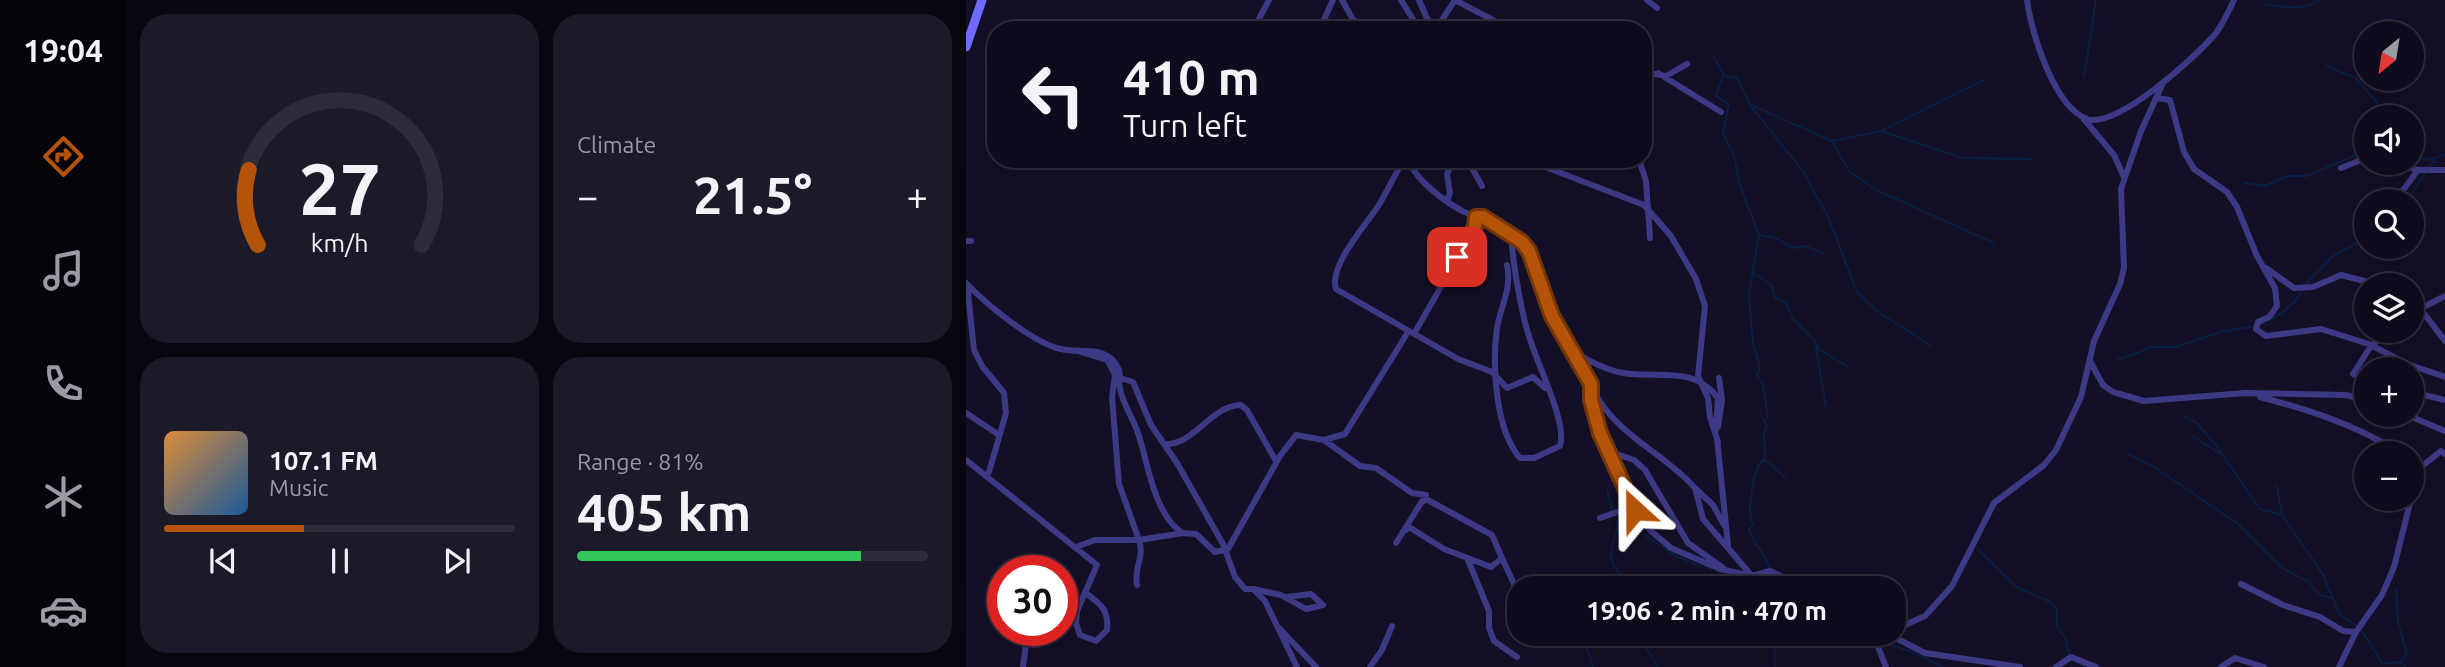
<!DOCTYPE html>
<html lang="en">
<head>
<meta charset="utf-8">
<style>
	:root { --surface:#0e0b1c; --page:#1c1929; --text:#f1f3f6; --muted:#9b9ba3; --line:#2e2b3b; --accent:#b45309 }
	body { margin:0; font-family:Ubuntu,sans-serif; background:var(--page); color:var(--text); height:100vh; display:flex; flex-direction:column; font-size:26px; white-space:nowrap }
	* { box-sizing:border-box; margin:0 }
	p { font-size:23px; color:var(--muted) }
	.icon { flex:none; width:38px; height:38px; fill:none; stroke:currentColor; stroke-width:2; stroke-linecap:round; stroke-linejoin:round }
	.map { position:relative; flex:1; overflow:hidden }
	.drawer { display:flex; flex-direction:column; gap:14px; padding:14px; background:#08060f; width:840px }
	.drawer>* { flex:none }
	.guide { position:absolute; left:21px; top:21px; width:665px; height:147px; border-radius:28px; box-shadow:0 7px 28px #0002,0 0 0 2px var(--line); background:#0e0b1c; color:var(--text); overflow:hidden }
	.needle { width:46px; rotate:210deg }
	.buttons { position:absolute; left:1388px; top:21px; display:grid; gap:14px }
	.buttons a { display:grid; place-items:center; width:70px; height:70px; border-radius:50%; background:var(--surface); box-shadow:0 7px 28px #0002,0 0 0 2px var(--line); font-size:35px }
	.speed { position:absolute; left:21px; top:555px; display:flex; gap:14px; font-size:35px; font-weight:700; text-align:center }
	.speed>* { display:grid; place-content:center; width:91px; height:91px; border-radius:50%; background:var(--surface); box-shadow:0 7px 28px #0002,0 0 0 2px var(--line); line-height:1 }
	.speed .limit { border:10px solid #d22; background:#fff; color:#111 }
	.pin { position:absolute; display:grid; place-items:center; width:60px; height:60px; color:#fff; margin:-30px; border-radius:14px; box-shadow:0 4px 10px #0006 }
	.me { position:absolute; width:77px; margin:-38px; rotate:336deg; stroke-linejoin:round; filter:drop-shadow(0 0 5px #0008) }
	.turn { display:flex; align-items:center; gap:24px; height:147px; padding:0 21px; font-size:32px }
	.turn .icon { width:91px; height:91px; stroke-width:2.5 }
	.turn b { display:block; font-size:49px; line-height:60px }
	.big { font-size:52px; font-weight:700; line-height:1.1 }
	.drawer .card { flex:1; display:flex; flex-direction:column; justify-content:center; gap:10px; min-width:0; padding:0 24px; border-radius:28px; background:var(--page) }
	.drawer .dial { align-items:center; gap:0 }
	.dial svg { height:182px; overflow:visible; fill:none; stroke:var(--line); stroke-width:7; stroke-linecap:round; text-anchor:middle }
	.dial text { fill:var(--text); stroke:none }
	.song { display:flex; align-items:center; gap:21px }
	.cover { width:84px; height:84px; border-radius:10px; background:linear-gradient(135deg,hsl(30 70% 55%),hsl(210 70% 35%)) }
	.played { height:7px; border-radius:4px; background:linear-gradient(90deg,var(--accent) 40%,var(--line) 40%) }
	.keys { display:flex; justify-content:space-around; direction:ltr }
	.heat { display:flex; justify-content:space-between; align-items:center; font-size:38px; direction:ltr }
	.charge { height:10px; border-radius:5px; background:linear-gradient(90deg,#34c759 81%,var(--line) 0) }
	.drawer .tiles { flex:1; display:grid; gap:14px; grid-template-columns:repeat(2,1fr) }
	.trip { position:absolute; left:541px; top:576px; width:399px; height:70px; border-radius:28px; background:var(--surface); box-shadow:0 7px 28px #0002,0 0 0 2px var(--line); font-weight:700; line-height:70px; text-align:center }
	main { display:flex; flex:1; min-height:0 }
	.dock { display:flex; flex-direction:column; width:126px; justify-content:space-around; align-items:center; background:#06040b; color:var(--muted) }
	.dock .icon { width:49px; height:49px }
	.dock .current { color:var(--accent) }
	.dock b { font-size:32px; color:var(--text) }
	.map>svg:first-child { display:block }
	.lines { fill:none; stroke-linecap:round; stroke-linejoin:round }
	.stream { stroke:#0a1f44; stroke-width:2 }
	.minor { stroke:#3d3a85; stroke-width:6 }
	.secondary { stroke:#6f6bff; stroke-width:9 }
	.route-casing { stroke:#753606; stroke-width:18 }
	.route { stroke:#b45309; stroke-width:12 }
</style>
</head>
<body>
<main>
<nav class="dock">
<b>19:04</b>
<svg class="icon current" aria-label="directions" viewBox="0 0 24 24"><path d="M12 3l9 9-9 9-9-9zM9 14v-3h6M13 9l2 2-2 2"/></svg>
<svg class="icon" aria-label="music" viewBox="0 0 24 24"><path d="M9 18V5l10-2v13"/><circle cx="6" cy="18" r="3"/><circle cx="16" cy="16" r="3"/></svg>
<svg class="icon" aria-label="phone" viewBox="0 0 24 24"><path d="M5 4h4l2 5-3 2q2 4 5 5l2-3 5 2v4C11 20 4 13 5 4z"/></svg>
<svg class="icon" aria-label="climate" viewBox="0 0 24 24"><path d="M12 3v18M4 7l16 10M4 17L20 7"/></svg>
<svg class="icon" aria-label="car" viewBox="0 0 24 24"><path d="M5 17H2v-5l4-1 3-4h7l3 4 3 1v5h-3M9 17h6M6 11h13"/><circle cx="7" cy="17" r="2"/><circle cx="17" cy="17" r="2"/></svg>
</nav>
<section class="drawer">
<div class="tiles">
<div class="card dial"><svg viewBox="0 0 100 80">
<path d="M14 69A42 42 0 1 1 86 69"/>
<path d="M14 69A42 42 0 0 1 10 36" stroke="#b45309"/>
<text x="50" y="56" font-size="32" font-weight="700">27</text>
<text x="50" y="72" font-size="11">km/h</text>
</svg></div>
<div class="card"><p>Climate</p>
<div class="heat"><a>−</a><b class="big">21.5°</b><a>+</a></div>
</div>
<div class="card">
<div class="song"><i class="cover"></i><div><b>107.1 FM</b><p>Music</p></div></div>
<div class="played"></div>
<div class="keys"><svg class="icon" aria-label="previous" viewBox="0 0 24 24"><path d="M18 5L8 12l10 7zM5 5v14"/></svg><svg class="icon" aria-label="pause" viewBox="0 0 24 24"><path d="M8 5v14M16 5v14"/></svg><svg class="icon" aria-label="next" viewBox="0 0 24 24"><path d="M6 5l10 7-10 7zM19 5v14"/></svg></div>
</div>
<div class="card"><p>Range · 81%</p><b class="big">405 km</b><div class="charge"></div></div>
</div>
</section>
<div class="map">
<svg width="1479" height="667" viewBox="0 0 1479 667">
	<rect width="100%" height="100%" fill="#130f26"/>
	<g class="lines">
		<path class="stream" d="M1298,4C1315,6 1338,12 1353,0
			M748,58L758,75L771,78L784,105L839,174L863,219L891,292L911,311L965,346
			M1360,66L1390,78L1423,117
			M757,76L750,96L763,104L757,133L768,156L774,185L793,235L809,238L828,248L839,246L857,253
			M1118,77L1130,0
			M785,105L866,141L883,171L908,189L1028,243
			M915,131L1018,80
			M866,141L915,131L997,158L1066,159
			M1446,150L1455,158
			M1446,160L1469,158
			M1462,168L1470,158L1479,153
			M1278,183L1299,186L1321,176H1341L1400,151
			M1441,201L1459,173
			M793,235L783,296L787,344L794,367L791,376L797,384L802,418L798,420L801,427L798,432L799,460L819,477
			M788,274L806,285L809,298L821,304L826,318L849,341L860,406
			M1340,284L1368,255L1400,238
			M1294,324C1311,317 1329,305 1337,289
			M849,342L854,350L882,367
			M1152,360L1186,347H1210L1255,332L1289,326
			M1219,417L1231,423L1251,447L1294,509L1316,515
			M1225,435L1256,455
			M1162,454L1188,467L1271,523L1316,568L1343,582L1353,595L1366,598
			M798,460C787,465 780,515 787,525L783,529C787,544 800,554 804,569
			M1311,486L1316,515L1356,573L1374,615L1391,626
			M641,489L646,510
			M650,515L710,556L734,566
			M653,519C650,542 635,560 657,576L653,582L661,588
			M1012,550L1052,588L1087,603L1091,611V626L1100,640L1103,655
			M818,581L828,588
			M809,588L811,577
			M1430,589L1432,622L1441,654L1435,661
			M1395,630L1417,664L1434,662L1440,667
			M617,634L627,667
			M672,634L692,667
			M914,642L947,652L977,667
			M1112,663L1119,667
			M809,667L808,652L813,634"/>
		<path class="minor" d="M376,0L393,30
			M435,0L453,29L471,30
			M453,0L466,30
			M489,0L546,30
			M681,0L691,8
			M1061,0C1065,32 1088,107 1121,119C1151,129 1231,56 1250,33C1257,23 1263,11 1268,0
			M389,21L413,30
			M470,29L489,0
			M287,30L303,0
			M353,30L367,0
			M677,72L700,76L721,64
			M692,73L755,112
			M1190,98L1204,100L1218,152L1228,169L1261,192L1271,207L1291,256L1309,288L1311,306L1303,317L1292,322L1290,329L1300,336L1355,329L1403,344L1441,364L1479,377
			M1117,118L1148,155L1158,177
			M439,159C429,173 423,188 414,203C403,222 362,265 370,289L492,359L526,372L541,388L567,377L579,388
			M443,159C445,179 498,219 517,217L556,242L563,251L585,316L625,384V400L634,433L669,510L684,530L705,548L754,569L786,576
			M496,159L506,168L516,186
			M565,159L582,168L605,159
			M673,159L680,181L684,238
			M1429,163L1452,170H1479
			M582,168L678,205L705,236L730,279L739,306L732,376L742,398L744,417L752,442
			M1375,168L1400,158
			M1435,193L1452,170
			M481,201L484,193L481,174L488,159
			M0,241H5
			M541,265C546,289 535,305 531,328C526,365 529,429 554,458H568L594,446C602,423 569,360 562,333C556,314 545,256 546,237
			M1300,268L1328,288L1347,287L1375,275L1414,285
			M0,283C20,304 67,343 95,349C114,354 141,344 152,368C156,374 152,382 154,389C157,404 167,418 172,433C182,462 188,516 217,533L230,534L249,552L262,549L314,456L330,435L358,440L394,466L410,468L446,493L460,495L430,543
			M1,284L8,350L16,366L38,393L40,413L23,472
			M1446,302L1453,307L1479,341
			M1446,313L1479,296
			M448,334L509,227L510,217
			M112,351L141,360L150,376
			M612,354C628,364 645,372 664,374C698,377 728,367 752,398L750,430
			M1124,361L1137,385L1147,392L1178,401L1279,393L1380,395L1400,400
			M154,378L167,382L185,425L211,463L257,544L269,577L279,589H287L299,601L331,667
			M1400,380L1387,374L1405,346L1424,331
			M627,389C649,435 697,452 729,488
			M1446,392L1479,400
			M1294,397C1343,410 1391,425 1434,453
			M0,413L33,435
			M1441,415L1479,431
			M752,427L756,400L753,378
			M751,438L762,545
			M358,440L379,434L442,332
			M198,444C227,447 245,405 275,405L281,410L310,461
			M642,451L668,460L679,470L722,543L756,567
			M0,460L131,565L111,611L110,623L114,635L130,641L141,630C143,611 135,604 121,594
			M1446,461L1455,467L1475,451L1479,454
			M1446,496L1455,467
			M458,501L460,499L526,535L536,558
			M634,518L657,510L666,502
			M758,525L747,505L729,488L737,519L786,576L804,571L840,588
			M440,530L443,527L478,549L525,567L536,558L553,595
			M110,547L129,540H173L153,484L146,397L149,375
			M502,560L523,611V628L528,641L551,657
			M1275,584L1317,605L1354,617L1377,631L1390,632
			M171,585C167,568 179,558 173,540L217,533
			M287,589L315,595L340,609L357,605L345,594L320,597
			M313,628L350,667
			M928,630L959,616L986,586L1028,503L1078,465L1090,450L1115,397L1128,341L1154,284L1158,268L1155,189L1175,131L1197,83
			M907,634L920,667
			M922,634L959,653L1054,667
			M57,667L61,636
			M404,667L416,650L426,626
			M1090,667L1105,657L1130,667
			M1255,667L1269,658L1298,667
			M1373,667L1390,632L1416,595L1428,567L1445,499"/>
		<path class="secondary" d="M0,47L16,0"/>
	</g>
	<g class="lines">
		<defs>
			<path id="route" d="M491,257L509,227L510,217H517L556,242L563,251L586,316L625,384V400L634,433L669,510"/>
		</defs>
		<use href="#route" class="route-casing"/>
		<use href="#route" class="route"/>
	</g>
</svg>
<div class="buttons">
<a><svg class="needle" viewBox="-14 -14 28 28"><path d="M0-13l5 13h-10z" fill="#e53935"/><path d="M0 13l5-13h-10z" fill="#9b9ba3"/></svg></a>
<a><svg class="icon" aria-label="sound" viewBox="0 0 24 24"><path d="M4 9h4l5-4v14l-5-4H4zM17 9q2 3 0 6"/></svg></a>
<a><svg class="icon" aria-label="search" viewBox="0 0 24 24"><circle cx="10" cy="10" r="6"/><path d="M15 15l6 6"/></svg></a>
<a><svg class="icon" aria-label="layers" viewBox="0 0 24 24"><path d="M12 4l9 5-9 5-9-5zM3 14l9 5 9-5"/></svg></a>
<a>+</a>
<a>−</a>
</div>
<div class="speed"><div class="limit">30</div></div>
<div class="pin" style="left:491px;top:257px;background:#d93025"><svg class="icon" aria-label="arrive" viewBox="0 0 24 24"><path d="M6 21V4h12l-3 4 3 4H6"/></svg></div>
<svg class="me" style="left:669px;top:510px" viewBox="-20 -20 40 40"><path d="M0-17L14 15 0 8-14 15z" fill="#b45309" stroke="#fff" stroke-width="4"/></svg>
<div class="trip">19:06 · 2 min · 470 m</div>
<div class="guide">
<div class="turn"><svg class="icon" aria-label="left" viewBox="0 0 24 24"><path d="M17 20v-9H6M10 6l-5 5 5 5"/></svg><div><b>410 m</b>Turn left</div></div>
</div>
</div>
</main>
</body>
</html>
